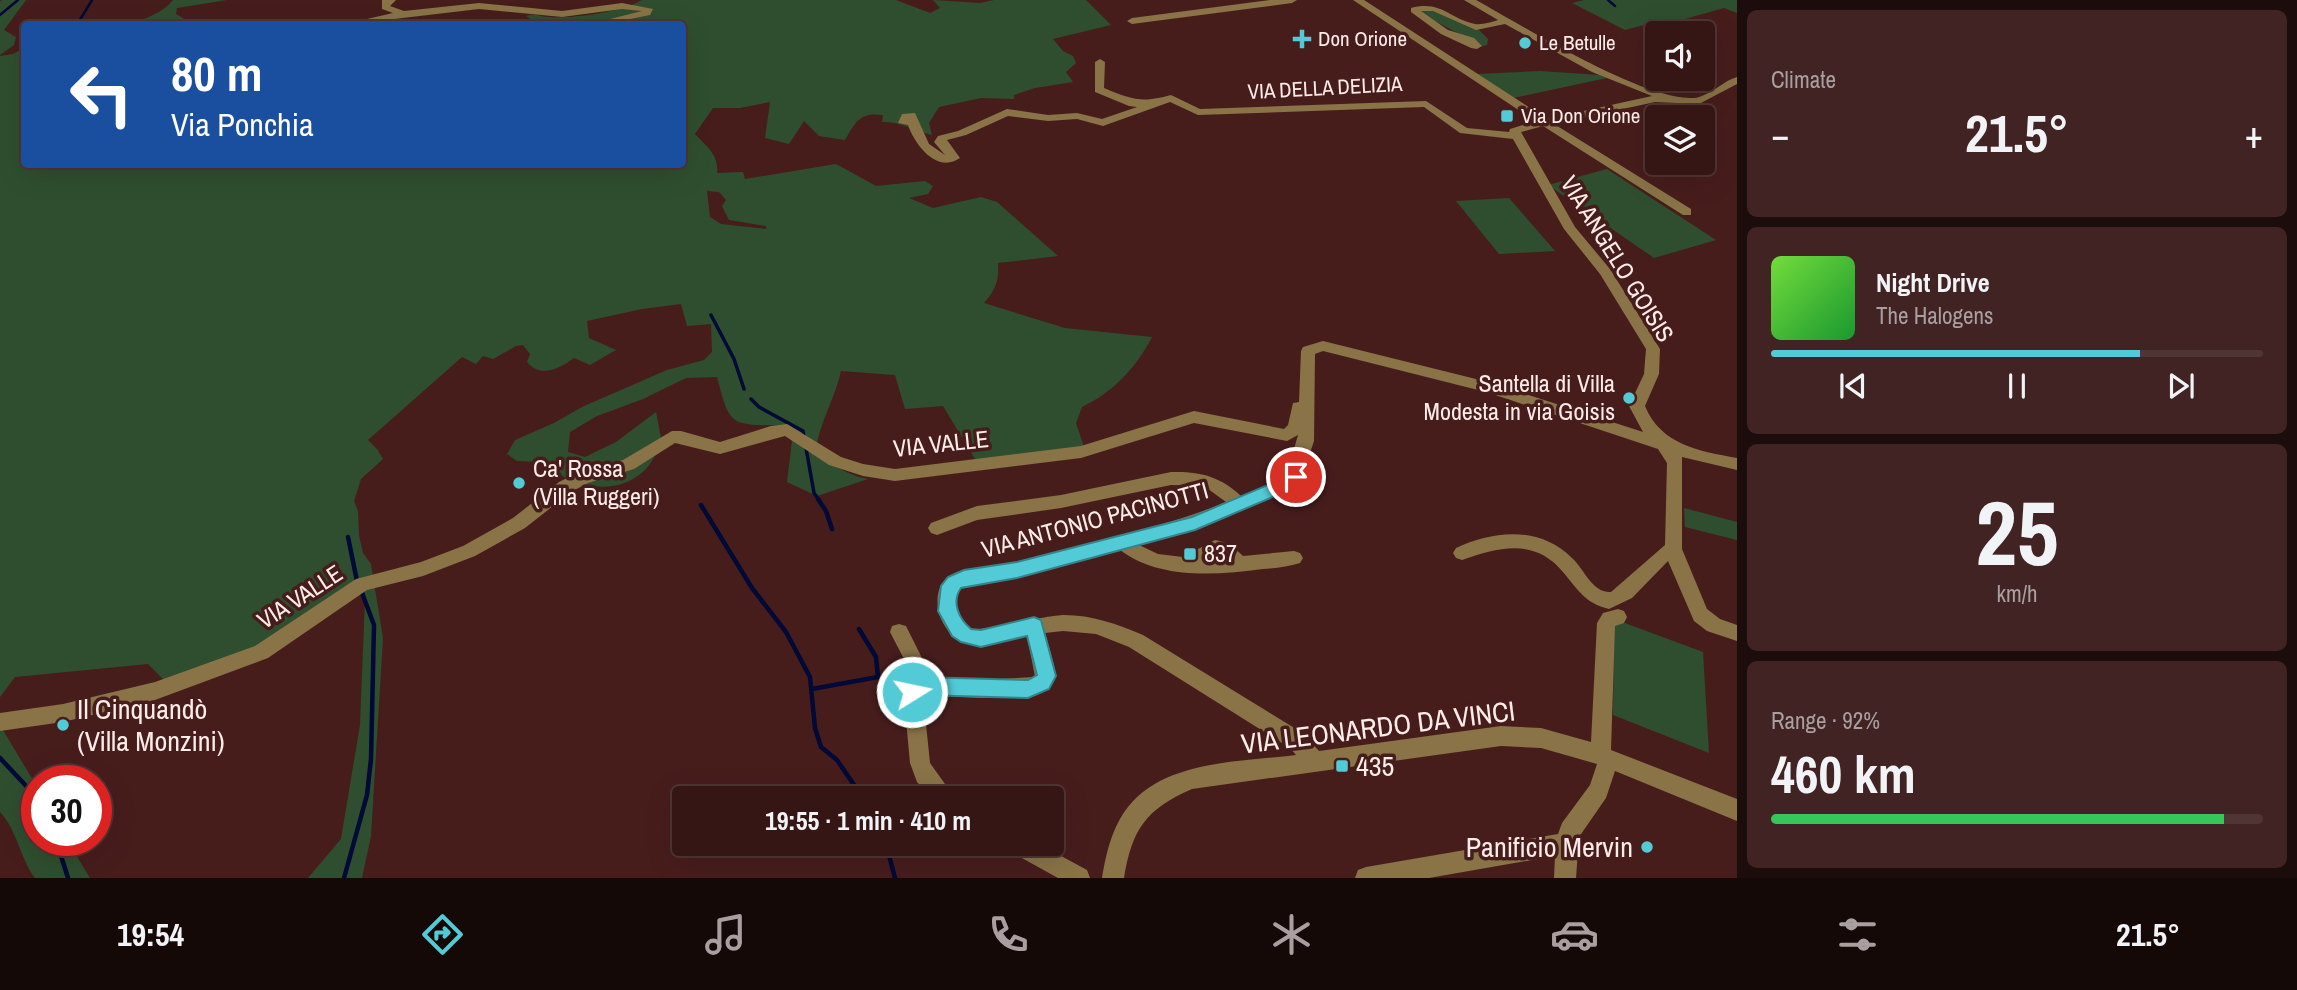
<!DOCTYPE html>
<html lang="en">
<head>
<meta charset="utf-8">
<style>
	:root { --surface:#351615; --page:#402322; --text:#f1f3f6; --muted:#aa9fa0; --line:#4f3534; --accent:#52cbd7 }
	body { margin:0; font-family:"Archivo Narrow",sans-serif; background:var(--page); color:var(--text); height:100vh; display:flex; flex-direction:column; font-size:26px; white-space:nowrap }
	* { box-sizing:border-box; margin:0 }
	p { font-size:23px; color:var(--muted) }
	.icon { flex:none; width:38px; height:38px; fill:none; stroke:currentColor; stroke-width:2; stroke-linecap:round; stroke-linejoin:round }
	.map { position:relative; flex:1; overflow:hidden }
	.sheet { display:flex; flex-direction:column; gap:10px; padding:10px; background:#1d0c0c; width:560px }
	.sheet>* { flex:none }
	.banner { position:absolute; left:21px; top:21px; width:665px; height:147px; border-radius:7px; box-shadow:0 7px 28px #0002,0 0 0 2px var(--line); background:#1a4fa0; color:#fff; overflow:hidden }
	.controls { position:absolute; left:1645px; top:21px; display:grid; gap:14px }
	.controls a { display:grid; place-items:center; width:70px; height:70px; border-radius:7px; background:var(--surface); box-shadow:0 7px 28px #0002,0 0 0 2px var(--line); font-size:35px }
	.speed { position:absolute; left:21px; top:765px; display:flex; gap:14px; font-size:35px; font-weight:700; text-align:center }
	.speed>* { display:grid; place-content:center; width:91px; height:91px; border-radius:50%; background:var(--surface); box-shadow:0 7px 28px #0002,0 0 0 2px var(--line); line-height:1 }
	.speed .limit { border:10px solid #d22; background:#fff; color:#111 }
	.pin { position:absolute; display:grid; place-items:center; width:60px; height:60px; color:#fff; margin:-30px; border:4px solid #fff; border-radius:50%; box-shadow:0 2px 7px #0007 }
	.me { position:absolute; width:77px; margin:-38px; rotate:80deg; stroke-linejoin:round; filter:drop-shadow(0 0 5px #0008) }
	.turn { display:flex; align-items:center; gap:24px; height:147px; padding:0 35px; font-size:32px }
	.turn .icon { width:91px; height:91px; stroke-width:2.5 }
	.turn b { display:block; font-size:49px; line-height:60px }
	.big { font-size:52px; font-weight:700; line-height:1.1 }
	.sheet .widget { flex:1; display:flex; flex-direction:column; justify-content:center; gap:10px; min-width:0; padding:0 24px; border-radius:10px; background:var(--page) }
	.sheet .dial { align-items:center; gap:0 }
	.dial b { font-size:91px; line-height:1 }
	.song { display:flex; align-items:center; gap:21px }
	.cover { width:84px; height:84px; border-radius:10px; background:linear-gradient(135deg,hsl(100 70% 55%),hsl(130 70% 35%)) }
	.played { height:7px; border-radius:4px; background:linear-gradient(90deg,var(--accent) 75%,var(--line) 75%) }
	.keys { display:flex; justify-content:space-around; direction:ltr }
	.heat { display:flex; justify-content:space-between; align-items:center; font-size:38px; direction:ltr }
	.charge { height:10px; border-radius:5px; background:linear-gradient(90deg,#34c759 92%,var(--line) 0) }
	.trip { position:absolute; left:672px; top:786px; width:392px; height:70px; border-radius:7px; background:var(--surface); box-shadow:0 7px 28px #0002,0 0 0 2px var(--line); font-weight:700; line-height:70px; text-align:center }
	.tabs { display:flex; height:112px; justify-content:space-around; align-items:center; background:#150908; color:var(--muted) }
	.tabs .icon { width:49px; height:49px }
	.tabs .active { color:var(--accent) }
	.tabs b { font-size:32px; color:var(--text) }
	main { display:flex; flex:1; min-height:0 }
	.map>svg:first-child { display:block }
	.green { fill:#2f4e2f; fill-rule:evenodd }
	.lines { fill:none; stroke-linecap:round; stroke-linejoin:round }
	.stream-far2 { stroke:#010936; stroke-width:2.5 }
	.stream-far1 { stroke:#010936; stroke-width:3.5 }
	.stream { stroke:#010936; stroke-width:4.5 }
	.minor { fill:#897347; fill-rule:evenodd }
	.route { fill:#52cbd7; stroke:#35848c; stroke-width:2 }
	.poi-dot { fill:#52cbd7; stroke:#471d1c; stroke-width:2.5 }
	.labels { text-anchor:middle; stroke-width:7; stroke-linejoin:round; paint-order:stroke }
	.far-poi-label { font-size:21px; fill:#ffedeb; stroke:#471d1c; text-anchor:start }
	.far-street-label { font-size:21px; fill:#ffedeb; stroke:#471d1c }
	.street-label { font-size:24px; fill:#ffedeb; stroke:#471d1c }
	.poi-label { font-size:24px; fill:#ffedeb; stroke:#471d1c; text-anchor:start }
	.near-poi-label { font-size:28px; fill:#ffedeb; stroke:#471d1c; text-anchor:start }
	.near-street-label { font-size:28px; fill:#ffedeb; stroke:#471d1c }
</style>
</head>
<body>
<main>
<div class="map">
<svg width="1737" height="878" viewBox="0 0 1737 878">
	<rect width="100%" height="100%" fill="#471d1c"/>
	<path class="green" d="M2,0H26L4,30L16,37L14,45L0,55V2Z
		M173,0H227L177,8L176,14L186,20L185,24H121L127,19L137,22C151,16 163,12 173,0Z
		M642,0H896L930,13L940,8L933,0L980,3L994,0H1086L1111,25L1053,39L1063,51L1073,56L1076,63L1066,72L1073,82L1035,88L1014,95V99L981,98L939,107L929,123L932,135C912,130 903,122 882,122L883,115C860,112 856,121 845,140L819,136L804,121L789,144L765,138L770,102L740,108H713L695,134C707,147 719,155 717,173L743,172L745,179L836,164L876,186L925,181L933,186L928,194L909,198L933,208L981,197L997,202L1058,256L998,263C999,281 996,289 984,303L1065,328L1152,337C1136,368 1113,392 1082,407L1076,423L1084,447L978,464L943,406L905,409L895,375L841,371C835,399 820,421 816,449C828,464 850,476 868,479L817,496L787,482L792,441L778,425C729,426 729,423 717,377L686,378L643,399L597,416L570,432L568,452L585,457L616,442L656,412L662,443C657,452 651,464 644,471C615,498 569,487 543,462L517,461L507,454L515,440L554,423L584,406L667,370L704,360L712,352L711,324L687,326L681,304L642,309L587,321L589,338L616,350L590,365L574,358C560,368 541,379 527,362L530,354L523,345L516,346L493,359L483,356L476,364L462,357L368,440L377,449L383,459L361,479L354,501L358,511L359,535L363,553L371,564L383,638L371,836L362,878H308L341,839L360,725L365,600L353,582L260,647L165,681L148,664L15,677L0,697V56L13,54L24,48V164H682V24H538L526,16C535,13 539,16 548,17C571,19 622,12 642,0ZM707,191L719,192L726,200L722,206L729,220L766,226V229L721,224L710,217Z
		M1584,0H1737V13L1724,8L1678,21L1667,19L1625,30L1572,3Z
		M1428,8L1478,29L1488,39L1487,45L1482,46L1418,12Z
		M1540,71L1600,75L1607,78L1513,98L1476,74Z
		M1607,169L1716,240L1654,258L1548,185Z
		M1509,198L1555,251L1499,254L1456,201Z
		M1684,508L1737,522V540L1685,527Z
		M1614,619L1703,652L1709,753L1613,715Z
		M0,725L37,787V840H67L90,878H35C20,858 17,830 0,812Z"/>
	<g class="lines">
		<path class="stream-far2" d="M1608,0L1615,6
			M0,15L18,0
			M78,23L92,0"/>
		<path class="stream-far1" d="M711,315L734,359L744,389
			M751,399L759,407L803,431L804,437
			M806,448L814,493L819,500"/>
		<path class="stream" d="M818,499L826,511L832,529
			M701,505L752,588L786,632L810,677L815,728L821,747L837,760L863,798
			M348,537L357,581
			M812,689L878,677L876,657L859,629
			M0,758L29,789L37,802
			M56,840L68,878
			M886,844L895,878
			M344,878L367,795L371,759L374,625L361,590"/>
		<path class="minor" d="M382,0H396L390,6L404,11L479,3L562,11L622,3L653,9L650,15L606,24H590L642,11L622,9L562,17L479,9L352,24L354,22L393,13L382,9Z
			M1270,0H1297L1292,3L1132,24L1127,21L1132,18Z
			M1353,0H1364L1547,119L1652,96L1592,72L1505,24L1476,30L1433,11H1421L1448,30L1474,38L1482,46L1477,49L1471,48L1441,34L1411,12V8C1441,0 1450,19 1475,24C1483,25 1491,22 1498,20L1464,0H1476C1525,27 1643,101 1694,98C1708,97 1723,81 1737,77V84L1699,104L1655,102L1554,124L1691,209V215H1683L1543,126L1521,132L1575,227L1610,269L1660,349L1659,374L1645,406C1661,445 1699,451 1737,458V470L1682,457V549L1707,609L1720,619L1737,625V641L1707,631L1694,621L1668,561L1632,598L1609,609C1585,603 1578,590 1563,572C1534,537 1498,548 1462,560L1456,558L1453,553L1456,548C1494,530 1540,526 1572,558C1585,570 1592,593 1611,592L1665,545L1667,463L1658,449L1486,392L1323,351L1315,354L1314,441L1299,486L1201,528L1139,545L1158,554L1183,557L1215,540L1229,543L1243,556L1294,551L1300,553L1303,558L1300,563C1288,567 1275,568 1263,569C1216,575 1160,580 1120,550L1008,579L960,587C951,600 957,622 973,629C979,631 1048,615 1064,615C1092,615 1117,624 1143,635L1304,734L1319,751L1501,726L1541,728L1591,742L1597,623L1603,613L1618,609L1624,611L1627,617L1624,623L1615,626L1611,750L1737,799V821L1615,771L1606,798L1579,837L1576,878H1554L1555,856L1429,878H1355L1358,870L1366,867L1558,834L1562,823L1590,785L1597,764L1541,748L1501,746L1192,789C1146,809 1132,829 1124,878H1102C1106,854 1112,827 1128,807C1165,760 1241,762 1296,755L1290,748L1129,647L1096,634L1063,631L1045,633C1051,657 1066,684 1037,695L982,698L923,695L930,763L955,798H931L917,782L910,763L903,688L908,681L905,661L890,632L892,626L899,624L906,626L923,660L927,677L982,680L1035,677L1027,635C994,639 977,658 948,630C936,617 932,589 948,577C963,565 992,568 1010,564C1042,557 1073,548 1104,540C1145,529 1186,519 1226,502L1204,486L1171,485L1061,508L977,520L937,535L931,533L928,528L931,523L977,506L1061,495L1171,472C1199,471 1220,476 1241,496L1286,477L1298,435L1287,441L1194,423L1081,458L895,481L863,476L829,465L785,436L720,454L675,443L634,469L588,483L571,492L525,528L475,556L423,576L367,590L268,658L155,700L63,722L0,731V713L63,704L155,682L255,646L356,579L421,562L463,546L513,518L559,482L577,473L623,460L672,431H681L720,442L771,426L787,424L841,457L863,464L895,469L1081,446L1194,411L1284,429L1288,425L1293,403L1299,402L1301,351L1303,347L1323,341L1488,382L1643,432L1629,406L1644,374L1646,349L1600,274L1564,229L1513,139L1460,133L1424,107L1198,115L1170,102L1103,126L1077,119L1048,121L1008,116L966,135L947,140L960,158C937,174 915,145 908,125L898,123L902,114L915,113L929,144L945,155L934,142L938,136L958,131L1007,109L1048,115L1077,113L1102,119L1137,107L1129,106L1095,92V62L1100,59L1105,62L1104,88C1133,100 1142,103 1171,95L1200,109L1426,101L1467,128L1509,132L1510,129L1535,121ZM1217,554L1221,558H1211Z
			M1008,844H1039L1087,870L1090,878H1058L1011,852Z"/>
	</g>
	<path class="route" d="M1296,470L1302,472L1304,477L1294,488L1195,530L1017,578L961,588C951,602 959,619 971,629L981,630L1034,617L1041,620L1056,676L1049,689L1028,698L921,695L912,701L905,699L902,692L906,682L919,677L1028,680L1037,675L1027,636L981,647L961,642L952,636L938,611L941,586L948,577L964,570L1017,562L1192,517L1282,479Z"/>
	<g class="poi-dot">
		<path d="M1298.5 28.5h7v7h7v7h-7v7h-7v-7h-7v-7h7z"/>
		<circle cx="1525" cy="43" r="7"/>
		<rect x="1500" y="109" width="14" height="14" rx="3.5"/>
		<circle cx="1629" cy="398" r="7"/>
		<circle cx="519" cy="483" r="7"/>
		<rect x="1183" y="547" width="14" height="14" rx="3.5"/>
		<circle cx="63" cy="725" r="7"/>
		<rect x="1335" y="759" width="14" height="14" rx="3.5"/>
		<circle cx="1647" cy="847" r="7"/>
	</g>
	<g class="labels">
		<g class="far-poi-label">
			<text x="1318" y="46">Don Orione</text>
			<text x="1539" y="50">Le Betulle</text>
			<text x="1521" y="123">Via Don Orione</text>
		</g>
		<g class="far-street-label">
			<text transform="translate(1325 88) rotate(-3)" y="7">VIA DELLA DELIZIA</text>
		</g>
		<g class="street-label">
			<text transform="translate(1617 259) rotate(58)" y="8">VIA ANGELO GOISIS</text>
			<text transform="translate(941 444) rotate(-6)" y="8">VIA VALLE</text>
			<text transform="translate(1095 520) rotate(-15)" y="8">VIA ANTONIO PACINOTTI</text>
			<text transform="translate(300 597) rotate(-33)" y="8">VIA VALLE</text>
		</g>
		<g class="poi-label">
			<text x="1615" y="392" text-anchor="end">Santella di Villa<tspan x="1615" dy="28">Modesta in via Goisis</tspan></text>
			<text x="533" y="477">Ca' Rossa<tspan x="533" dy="28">(Villa Ruggeri)</tspan></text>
			<text x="1204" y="562">837</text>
		</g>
		<g class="near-poi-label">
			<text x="77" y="719">Il Cinquandò<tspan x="77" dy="32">(Villa Monzini)</tspan></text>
			<text x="1356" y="776">435</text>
			<text x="1633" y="857" text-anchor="end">Panificio Mervin</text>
		</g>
		<g class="near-street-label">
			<text transform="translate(1378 727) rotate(-7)" y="10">VIA LEONARDO DA VINCI</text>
		</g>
	</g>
</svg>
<div class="controls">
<a><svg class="icon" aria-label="sound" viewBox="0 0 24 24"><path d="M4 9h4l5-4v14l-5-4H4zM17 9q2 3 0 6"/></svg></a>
<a><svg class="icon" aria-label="layers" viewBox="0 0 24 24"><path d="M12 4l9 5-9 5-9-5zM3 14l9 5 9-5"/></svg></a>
</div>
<div class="speed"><div class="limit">30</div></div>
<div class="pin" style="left:1296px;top:477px;background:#d93025"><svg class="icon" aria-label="arrive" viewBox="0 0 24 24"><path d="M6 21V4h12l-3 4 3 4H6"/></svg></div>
<svg class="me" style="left:912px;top:692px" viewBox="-20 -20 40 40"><circle r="17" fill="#52cbd7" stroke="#fff" stroke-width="3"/><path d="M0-11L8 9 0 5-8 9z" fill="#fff"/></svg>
<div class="trip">19:55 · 1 min · 410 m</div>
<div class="banner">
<div class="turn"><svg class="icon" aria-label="left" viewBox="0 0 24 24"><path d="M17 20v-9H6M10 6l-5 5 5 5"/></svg><div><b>80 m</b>Via Ponchia</div></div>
</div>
</div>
<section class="sheet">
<div class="widget"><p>Climate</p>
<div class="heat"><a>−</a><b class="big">21.5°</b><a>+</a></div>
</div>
<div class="widget">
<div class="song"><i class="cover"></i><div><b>Night Drive</b><p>The Halogens</p></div></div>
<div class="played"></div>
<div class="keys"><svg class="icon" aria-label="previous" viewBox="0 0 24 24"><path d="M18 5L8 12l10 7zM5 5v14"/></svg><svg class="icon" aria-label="pause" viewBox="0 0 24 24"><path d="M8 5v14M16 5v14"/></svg><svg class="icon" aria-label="next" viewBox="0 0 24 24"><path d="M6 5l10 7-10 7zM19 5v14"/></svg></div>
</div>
<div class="widget dial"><b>25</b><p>km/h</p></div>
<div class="widget"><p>Range · 92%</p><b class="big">460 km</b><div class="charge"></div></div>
</section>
</main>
<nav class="tabs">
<b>19:54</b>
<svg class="icon active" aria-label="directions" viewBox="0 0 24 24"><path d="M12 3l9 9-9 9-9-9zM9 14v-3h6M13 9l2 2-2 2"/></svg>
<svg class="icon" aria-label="music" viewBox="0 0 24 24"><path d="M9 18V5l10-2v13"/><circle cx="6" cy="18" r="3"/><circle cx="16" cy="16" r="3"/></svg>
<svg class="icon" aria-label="phone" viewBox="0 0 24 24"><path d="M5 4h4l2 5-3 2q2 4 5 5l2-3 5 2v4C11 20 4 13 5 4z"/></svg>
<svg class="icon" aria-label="climate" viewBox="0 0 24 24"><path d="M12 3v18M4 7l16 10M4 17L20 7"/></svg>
<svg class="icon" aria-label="car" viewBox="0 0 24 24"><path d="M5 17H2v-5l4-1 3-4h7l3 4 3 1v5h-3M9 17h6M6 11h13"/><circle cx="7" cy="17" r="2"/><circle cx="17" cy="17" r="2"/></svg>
<svg class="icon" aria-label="filters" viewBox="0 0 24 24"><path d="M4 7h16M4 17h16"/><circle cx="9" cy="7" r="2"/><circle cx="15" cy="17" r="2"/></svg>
<b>21.5°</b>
</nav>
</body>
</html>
